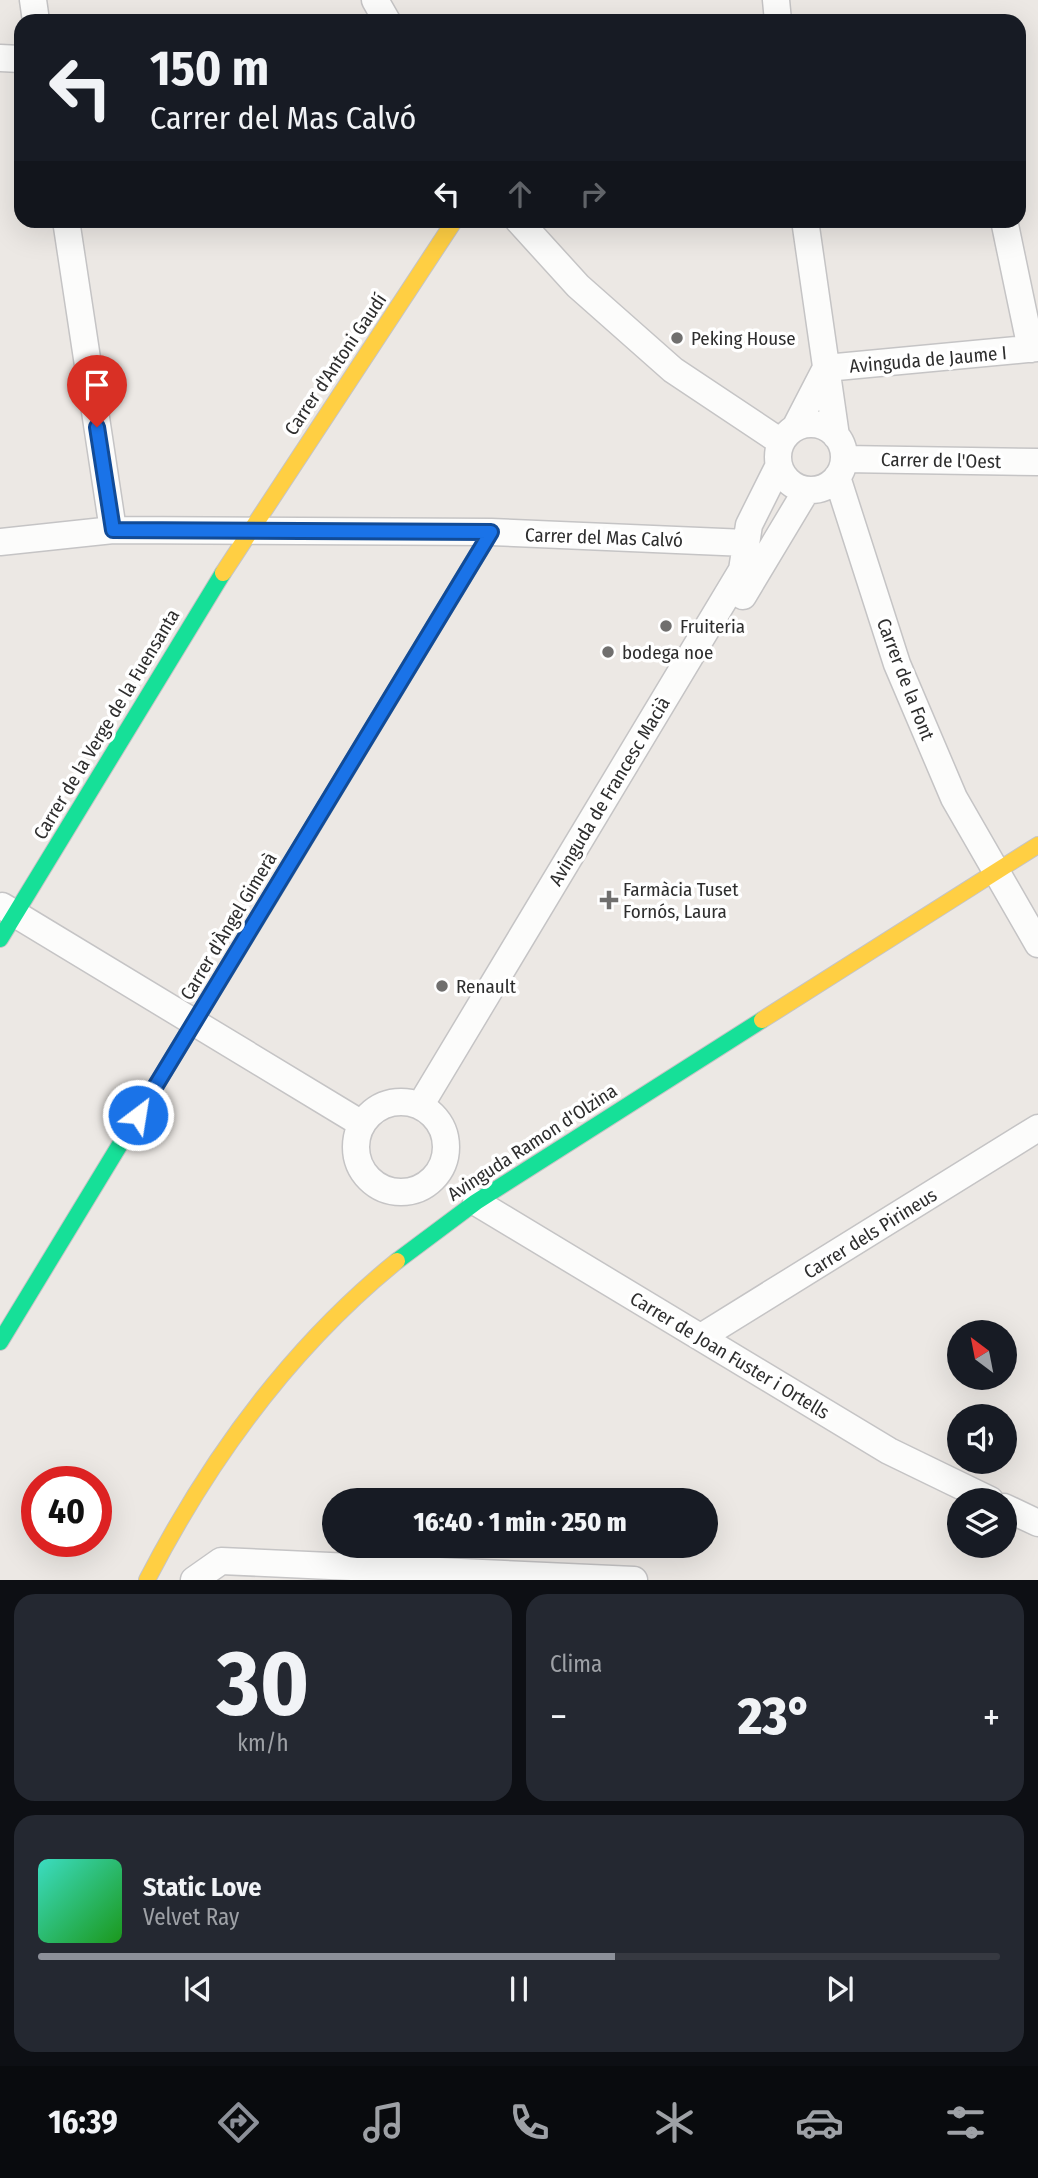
<!DOCTYPE html>
<html lang="es">
<head>
<meta charset="utf-8">
<style>
	:root { --surface:#171b24; --page:#242831; --text:#f1f3f6; --muted:#9ea1a6; --line:#363941; --accent:#8c9099 }
	body { margin:0; font-family:"Fira Sans Condensed",sans-serif; background:var(--page); color:var(--text); height:100vh; display:flex; flex-direction:column; font-size:26px; white-space:nowrap }
	* { box-sizing:border-box; margin:0 }
	p { font-size:23px; color:var(--muted) }
	.icon { flex:none; width:38px; height:38px; fill:none; stroke:currentColor; stroke-width:2; stroke-linecap:round; stroke-linejoin:round }
	.map { position:relative; height:1580px; overflow:hidden }
	.details { display:flex; flex-direction:column; gap:14px; padding:14px; background:#0d0f14; flex:1 }
	.details>* { flex:none }
	.banner { position:absolute; left:14px; top:14px; width:1012px; height:214px; border-radius:21px; box-shadow:0 7px 28px #0002; background:#171b24; color:var(--text); overflow:hidden }
	.needle { width:46px; rotate:328deg }
	.fabs { position:absolute; left:947px; top:1320px; display:grid; gap:14px }
	.fabs a { display:grid; place-items:center; width:70px; height:70px; border-radius:50%; background:var(--surface); box-shadow:0 7px 28px #0002; font-size:35px }
	.speed { position:absolute; left:21px; top:1466px; display:flex; gap:14px; font-size:35px; font-weight:700; text-align:center }
	.speed>* { display:grid; place-content:center; width:91px; height:91px; border-radius:50%; background:var(--surface); box-shadow:0 7px 28px #0002; line-height:1 }
	.speed .limit { border:10px solid #d22; background:#fff; color:#111 }
	.pin { position:absolute; display:grid; place-items:center; width:60px; height:60px; color:#fff; margin:-72px -30px; border-radius:50% 50% 50% 0; rotate:-45deg; box-shadow:0 0 7px #0007 }
	.pin .icon { rotate:45deg }
	.me { position:absolute; width:77px; margin:-38px; rotate:31deg; stroke-linejoin:round; filter:drop-shadow(0 0 5px #0008) }
	.turn { display:flex; align-items:center; gap:24px; height:147px; padding:0 21px; font-size:32px }
	.turn .icon { width:91px; height:91px; stroke-width:2.5 }
	.turn b { display:block; font-size:49px; line-height:60px }
	.lanes { display:flex; align-items:center; height:66px; padding:0 21px; background:#0003; justify-content:center; gap:35px; direction:ltr }
	.lanes .off { opacity:.35 }
	.big { font-size:52px; font-weight:800; line-height:1.1 }
	.details .tile { flex:1; display:flex; flex-direction:column; justify-content:center; gap:10px; min-width:0; padding:0 24px; border-radius:21px; background:var(--page) }
	.details .dial { align-items:center; gap:0 }
	.dial b { font-size:91px; line-height:1 }
	.song { display:flex; align-items:center; gap:21px }
	.cover { width:84px; height:84px; border-radius:10px; background:linear-gradient(135deg,hsl(170 70% 55%),hsl(120 70% 35%)) }
	.played { height:7px; border-radius:4px; background:linear-gradient(90deg,var(--accent) 60%,var(--line) 60%) }
	.keys { display:flex; justify-content:space-around; direction:ltr }
	.heat { display:flex; justify-content:space-between; align-items:center; font-size:38px; direction:ltr }
	.details .tiles { flex:1; display:grid; gap:14px; grid-template-columns:1fr 1fr }
	.tile:last-child { grid-column:span 2 }
	.trip { position:absolute; left:322px; top:1488px; width:396px; height:70px; border-radius:35px; background:var(--surface); box-shadow:0 7px 28px #0002; font-weight:800; line-height:70px; text-align:center }
	.tabs { display:flex; height:112px; justify-content:space-around; align-items:center; background:#090b0e; color:var(--muted) }
	.tabs .icon { width:49px; height:49px }
	.tabs .active { color:var(--accent) }
	.tabs b { font-size:32px; color:var(--text) }
	.map>svg:first-child { display:block }
	.lines { fill:none; stroke-linecap:round; stroke-linejoin:round }
	.street-casing { stroke:#c5c4c5; stroke-width:29 }
	.fast-casing { stroke:#c5c4c5; stroke-width:18 }
	.slow-casing { stroke:#c5c4c5; stroke-width:18 }
	.street { stroke:#fcfcfb; stroke-width:26 }
	.fast { stroke:#16e098; stroke-width:16 }
	.slow { stroke:#ffcf43; stroke-width:16 }
	.route-casing { stroke:#114b97; stroke-width:18 }
	.route { stroke:#1a73e8; stroke-width:12 }
	.poi-dot { fill:#706f6e; stroke:#fff; stroke-width:2.5 }
	.labels { text-anchor:middle; stroke-width:7; stroke-linejoin:round; paint-order:stroke }
	.poi-label { font-size:19px; fill:#2e2e2e; stroke:#fff; text-anchor:start }
	.street-label { font-size:19px; fill:#2e2e2e; stroke:#fff }
</style>
</head>
<body>
<div class="map">
<svg width="1038" height="1580" viewBox="0 0 1038 1580">
	<rect width="100%" height="100%" fill="#ece8e4"/>
	<g class="lines">
		<defs>
			<path id="street" d="M33,0L36,21
				M375,0L387,21
				M776,0L778,21
				M0,58L21,59
				M66,220L113,530
				M518,220L578,286L673,370L781,442
				M805,220L836,436
				M1004,220L1031,349
				M826,368L1038,348
				M778 457a33 33 0 1 1 66 0a33 33 0 1 1-66 0Z
				M795,428L826,368
				M844,459L1038,462
				M837,477L897,664L954,798L1038,944
				M0,542L113,530L491,532L746,543
				M743,596L806,491
				M2,906L362,1124
				M356 1147a45 45 0 1 1 90 0a45 45 0 1 1-90 0Z
				M420,1106L742,570L749,525L778,467
				M476,1202L889,1451L990,1500
				M701,1337L1038,1128
				M1004,1507L1038,1523
				M194,1580L221,1561L634,1580"/>
			<path id="fast" d="M0,939L223,573
				M397,1261L476,1202L762,1020
				M0,1342L271,896"/>
			<path id="slow" d="M223,573L455,220
				M271,896L491,532
				M762,1020L1038,845
				M147,1580C210,1458 290,1348 397,1261"/>
		</defs>
		<use href="#street" class="street-casing"/>
		<use href="#fast" class="fast-casing"/>
		<use href="#slow" class="slow-casing"/>
		<use href="#street" class="street"/>
		<use href="#fast" class="fast"/>
		<use href="#slow" class="slow"/>
	</g>
	<g class="lines">
		<defs>
			<path id="route" d="M97,427L113,530L491,532L138,1115"/>
		</defs>
		<use href="#route" class="route-casing"/>
		<use href="#route" class="route"/>
	</g>
	<g class="poi-dot">
		<circle cx="677" cy="338" r="7"/>
		<circle cx="666" cy="626" r="7"/>
		<circle cx="608" cy="652" r="7"/>
		<path d="M605.5 889.5h7v7h7v7h-7v7h-7v-7h-7v-7h7z"/>
		<circle cx="442" cy="986" r="7"/>
	</g>
	<g class="labels">
		<g class="poi-label">
			<text x="691" y="345">Peking House</text>
			<text x="680" y="633">Fruiteria</text>
			<text x="622" y="659">bodega noe</text>
			<text x="623" y="896">Farmàcia Tuset<tspan x="623" dy="22">Fornós, Laura</tspan></text>
			<text x="456" y="993">Renault</text>
		</g>
		<g class="street-label">
			<text transform="translate(928 359) rotate(-5)" y="7">Avinguda de Jaume I</text>
			<text transform="translate(335 364) rotate(-56)" y="7">Carrer d'Antoni Gaudí</text>
			<text transform="translate(941 460) rotate(1)" y="7">Carrer de l'Oest</text>
			<text transform="translate(604 537) rotate(2)" y="7">Carrer del Mas Calvó</text>
			<text transform="translate(906 679) rotate(69)" y="7">Carrer de la Font</text>
			<text transform="translate(106 724) rotate(-59)" y="7">Carrer de la Verge de la Fuensanta</text>
			<text transform="translate(609 791) rotate(-59)" y="7">Avinguda de Francesc Macià</text>
			<text transform="translate(228 926) rotate(-59)" y="7">Carrer d'Àngel Gimerà</text>
			<text transform="translate(532 1142) rotate(-33)" y="7">Avinguda Ramon d'Olzina</text>
			<text transform="translate(870 1233) rotate(-32)" y="7">Carrer dels Pirineus</text>
			<text transform="translate(730 1355) rotate(31)" y="7">Carrer de Joan Fuster i Ortells</text>
		</g>
	</g>
</svg>
<div class="fabs">
<a><svg class="needle" viewBox="-14 -14 28 28"><path d="M0-13l5 13h-10z" fill="#e53935"/><path d="M0 13l5-13h-10z" fill="#9ea1a6"/></svg></a>
<a><svg class="icon" aria-label="sound" viewBox="0 0 24 24"><path d="M4 9h4l5-4v14l-5-4H4zM17 9q2 3 0 6"/></svg></a>
<a><svg class="icon" aria-label="layers" viewBox="0 0 24 24"><path d="M12 4l9 5-9 5-9-5zM3 14l9 5 9-5"/></svg></a>
</div>
<div class="speed"><div class="limit">40</div></div>
<div class="pin" style="left:97px;top:427px;background:#d93025"><svg class="icon" aria-label="arrive" viewBox="0 0 24 24"><path d="M6 21V4h12l-3 4 3 4H6"/></svg></div>
<svg class="me" style="left:138px;top:1115px" viewBox="-20 -20 40 40"><circle r="17" fill="#1a73e8" stroke="#fff" stroke-width="3"/><path d="M0-11L8 9 0 5-8 9z" fill="#fff"/></svg>
<div class="trip">16:40 · 1 min · 250 m</div>
<div class="banner">
<div class="turn"><svg class="icon" aria-label="left" viewBox="0 0 24 24"><path d="M17 20v-9H6M10 6l-5 5 5 5"/></svg><div><b>150 m</b>Carrer del Mas Calvó</div></div>
<div class="lanes"><svg class="icon" aria-label="left" viewBox="0 0 24 24"><path d="M17 20v-9H6M10 6l-5 5 5 5"/></svg><svg class="icon off" aria-label="ahead" viewBox="0 0 24 24"><path d="M12 20V5M6 11l6-6 6 6"/></svg><svg class="icon off" aria-label="right" viewBox="0 0 24 24"><path d="M7 20v-9h11M14 6l5 5-5 5"/></svg></div>
</div>
</div>
<section class="details">
<div class="tiles">
<div class="tile dial"><b>30</b><p>km/h</p></div>
<div class="tile"><p>Clima</p>
<div class="heat"><a>−</a><b class="big">23°</b><a>+</a></div>
</div>
<div class="tile">
<div class="song"><i class="cover"></i><div><b>Static Love</b><p>Velvet Ray</p></div></div>
<div class="played"></div>
<div class="keys"><svg class="icon" aria-label="previous" viewBox="0 0 24 24"><path d="M18 5L8 12l10 7zM5 5v14"/></svg><svg class="icon" aria-label="pause" viewBox="0 0 24 24"><path d="M8 5v14M16 5v14"/></svg><svg class="icon" aria-label="next" viewBox="0 0 24 24"><path d="M6 5l10 7-10 7zM19 5v14"/></svg></div>
</div>
</div>
</section>
<nav class="tabs">
<b>16:39</b>
<svg class="icon active" aria-label="directions" viewBox="0 0 24 24"><path d="M12 3l9 9-9 9-9-9zM9 14v-3h6M13 9l2 2-2 2"/></svg>
<svg class="icon" aria-label="music" viewBox="0 0 24 24"><path d="M9 18V5l10-2v13"/><circle cx="6" cy="18" r="3"/><circle cx="16" cy="16" r="3"/></svg>
<svg class="icon" aria-label="phone" viewBox="0 0 24 24"><path d="M5 4h4l2 5-3 2q2 4 5 5l2-3 5 2v4C11 20 4 13 5 4z"/></svg>
<svg class="icon" aria-label="climate" viewBox="0 0 24 24"><path d="M12 3v18M4 7l16 10M4 17L20 7"/></svg>
<svg class="icon" aria-label="car" viewBox="0 0 24 24"><path d="M5 17H2v-5l4-1 3-4h7l3 4 3 1v5h-3M9 17h6M6 11h13"/><circle cx="7" cy="17" r="2"/><circle cx="17" cy="17" r="2"/></svg>
<svg class="icon" aria-label="filters" viewBox="0 0 24 24"><path d="M4 7h16M4 17h16"/><circle cx="9" cy="7" r="2"/><circle cx="15" cy="17" r="2"/></svg>
</nav>
</body>
</html>
